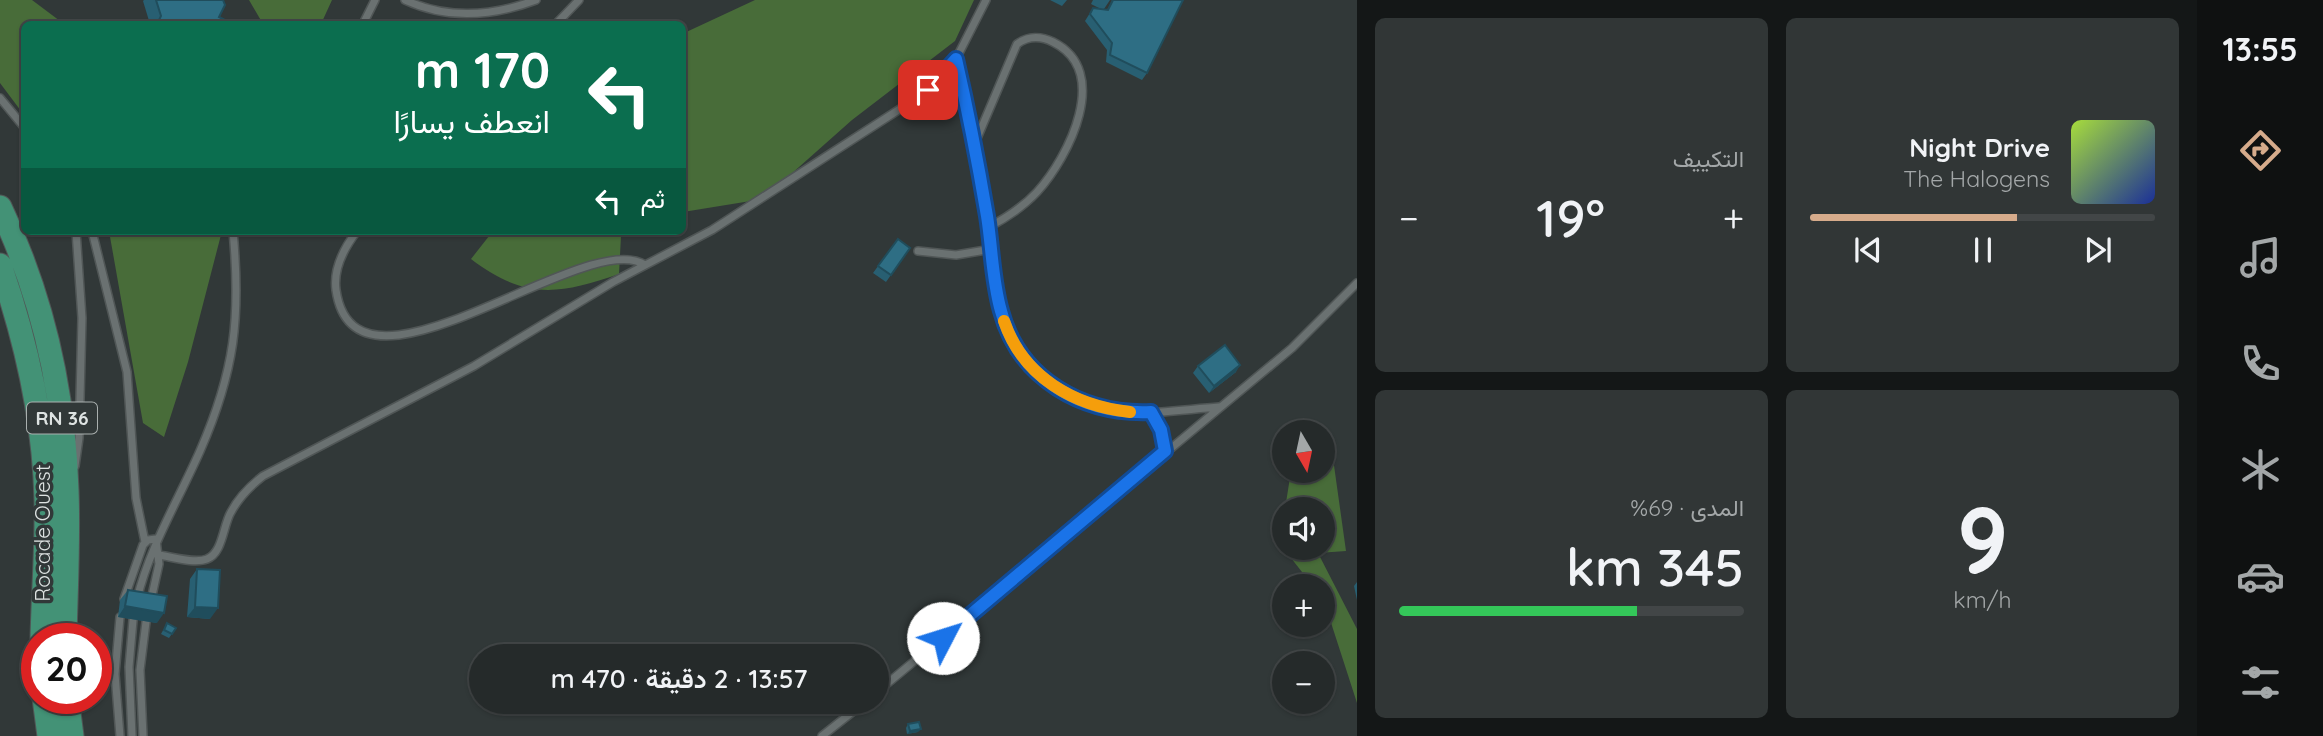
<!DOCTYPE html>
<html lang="ar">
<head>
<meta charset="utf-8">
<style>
	:root { --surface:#252a2a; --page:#313636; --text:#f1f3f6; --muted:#a3a7a8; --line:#424647; --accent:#d6ab8b }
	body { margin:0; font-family:Quicksand,Vazirmatn,sans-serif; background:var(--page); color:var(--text); direction:rtl; height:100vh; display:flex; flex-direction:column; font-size:26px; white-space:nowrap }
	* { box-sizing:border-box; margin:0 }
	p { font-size:23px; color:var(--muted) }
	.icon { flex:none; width:38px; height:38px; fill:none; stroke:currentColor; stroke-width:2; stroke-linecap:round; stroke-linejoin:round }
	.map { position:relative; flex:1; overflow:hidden; direction:ltr }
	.details { display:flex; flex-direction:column; gap:18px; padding:18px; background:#141717; width:840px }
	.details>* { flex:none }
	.top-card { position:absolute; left:21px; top:21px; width:665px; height:214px; border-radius:10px; box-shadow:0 2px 5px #0004,0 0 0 2px var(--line); direction:rtl; background:#0b6e4f; color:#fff; overflow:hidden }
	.needle { width:46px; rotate:171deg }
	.buttons { position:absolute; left:1272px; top:420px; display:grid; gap:14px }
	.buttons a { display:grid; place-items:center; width:63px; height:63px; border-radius:50%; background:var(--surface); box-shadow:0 2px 5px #0004,0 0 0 2px var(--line); font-size:35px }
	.speed { position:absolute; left:21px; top:623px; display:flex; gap:14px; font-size:35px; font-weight:700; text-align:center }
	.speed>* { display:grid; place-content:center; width:91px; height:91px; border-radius:50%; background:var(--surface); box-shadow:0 2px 5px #0004,0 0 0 2px var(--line); line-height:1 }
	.speed .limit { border:10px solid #d22; background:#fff; color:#111 }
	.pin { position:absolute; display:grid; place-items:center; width:60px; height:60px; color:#fff; margin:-30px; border-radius:14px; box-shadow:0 4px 10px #0006 }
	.me { position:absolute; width:77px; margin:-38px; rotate:50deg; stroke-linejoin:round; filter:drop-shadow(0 0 5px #0008) }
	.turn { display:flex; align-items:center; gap:24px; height:147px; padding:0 21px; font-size:32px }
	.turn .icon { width:91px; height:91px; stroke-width:2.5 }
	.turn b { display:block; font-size:49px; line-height:60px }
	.then { display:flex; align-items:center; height:66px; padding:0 21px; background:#0003; gap:14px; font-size:26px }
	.big { font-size:52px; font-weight:600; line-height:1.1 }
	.details .widget { flex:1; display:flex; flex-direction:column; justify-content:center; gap:10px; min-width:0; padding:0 24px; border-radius:10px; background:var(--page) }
	.details .dial { align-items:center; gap:0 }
	.dial b { font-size:91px; line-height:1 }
	.song { display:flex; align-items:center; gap:21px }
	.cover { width:84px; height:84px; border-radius:10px; background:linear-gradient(135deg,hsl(80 70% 55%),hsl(230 70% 35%)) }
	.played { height:7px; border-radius:4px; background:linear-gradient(90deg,var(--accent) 60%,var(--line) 60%) }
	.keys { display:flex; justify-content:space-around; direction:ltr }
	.heat { display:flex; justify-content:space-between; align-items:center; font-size:38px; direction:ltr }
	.charge { height:10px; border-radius:5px; background:linear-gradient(90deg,#34c759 69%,var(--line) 0) }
	.details .tiles { flex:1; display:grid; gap:18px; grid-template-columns:repeat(2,1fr) }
	.trip { position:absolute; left:469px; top:644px; width:420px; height:70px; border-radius:35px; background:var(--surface); box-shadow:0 2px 5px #0004,0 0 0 2px var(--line); font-weight:600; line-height:70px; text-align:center; direction:rtl }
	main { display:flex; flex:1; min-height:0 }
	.dock { display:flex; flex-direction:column; width:126px; justify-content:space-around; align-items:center; background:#0f1111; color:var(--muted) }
	.dock .icon { width:49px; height:49px }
	.dock .selected { color:var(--accent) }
	.dock b { font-size:32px; color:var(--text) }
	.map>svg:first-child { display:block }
	.green { fill:#486c39 }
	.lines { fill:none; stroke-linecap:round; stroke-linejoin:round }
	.service-casing { stroke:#505656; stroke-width:10 }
	.trunk-casing { stroke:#505656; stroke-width:25 }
	.service { stroke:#6a7171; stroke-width:7 }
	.trunk { stroke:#439276; stroke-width:23 }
	.wall { fill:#285f72 }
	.shaded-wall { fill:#204d5c }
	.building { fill:#2e6e84; stroke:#204d5c; stroke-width:2 }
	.route-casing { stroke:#114b97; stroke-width:18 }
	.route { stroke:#1a73e8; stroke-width:12 }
	.slow { stroke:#f59e0b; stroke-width:12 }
	.labels { text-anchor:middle; stroke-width:7; stroke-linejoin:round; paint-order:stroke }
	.shield { fill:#313838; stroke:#aab0af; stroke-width:2 }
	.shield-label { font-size:19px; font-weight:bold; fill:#dee3e2 }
	.street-label { font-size:21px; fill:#dee3e2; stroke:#313838 }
</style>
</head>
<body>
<main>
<nav class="dock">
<b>13:55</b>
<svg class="icon selected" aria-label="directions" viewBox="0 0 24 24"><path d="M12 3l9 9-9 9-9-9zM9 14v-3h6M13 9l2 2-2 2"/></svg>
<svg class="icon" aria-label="music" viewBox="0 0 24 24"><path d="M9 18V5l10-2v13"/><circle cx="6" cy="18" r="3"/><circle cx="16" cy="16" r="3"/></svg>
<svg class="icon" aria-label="phone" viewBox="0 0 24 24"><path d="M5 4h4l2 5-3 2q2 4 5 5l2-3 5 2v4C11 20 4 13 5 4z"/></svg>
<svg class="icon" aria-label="climate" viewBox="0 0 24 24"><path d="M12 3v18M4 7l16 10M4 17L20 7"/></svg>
<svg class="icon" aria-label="car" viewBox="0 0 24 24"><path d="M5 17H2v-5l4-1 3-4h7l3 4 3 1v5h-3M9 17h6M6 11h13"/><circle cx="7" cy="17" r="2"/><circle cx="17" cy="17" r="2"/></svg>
<svg class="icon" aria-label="filters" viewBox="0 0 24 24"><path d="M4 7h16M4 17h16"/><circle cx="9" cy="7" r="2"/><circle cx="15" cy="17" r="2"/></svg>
</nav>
<section class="details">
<div class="tiles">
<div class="widget">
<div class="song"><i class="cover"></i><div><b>Night Drive</b><p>The Halogens</p></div></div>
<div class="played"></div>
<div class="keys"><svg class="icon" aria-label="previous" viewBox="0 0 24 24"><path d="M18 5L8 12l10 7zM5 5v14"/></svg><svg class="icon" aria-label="pause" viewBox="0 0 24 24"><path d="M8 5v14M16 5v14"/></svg><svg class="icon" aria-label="next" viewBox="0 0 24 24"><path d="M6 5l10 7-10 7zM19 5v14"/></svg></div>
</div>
<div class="widget"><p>التكييف</p>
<div class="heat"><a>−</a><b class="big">19°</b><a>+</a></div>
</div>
<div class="widget dial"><b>9</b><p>km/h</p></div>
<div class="widget"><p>المدى · 69%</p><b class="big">345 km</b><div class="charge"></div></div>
</div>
</section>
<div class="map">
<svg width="1357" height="736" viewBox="0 0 1357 736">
	<rect width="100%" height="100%" fill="#313838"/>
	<path class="green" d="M0,0H32L64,24H24V115L0,83Z
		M249,0H332L321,24H263Z
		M755,0H974L955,41L852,120L763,199L683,212L682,34Z
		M109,231H222L188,362L164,437L143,423Z
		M493,231H628L621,236L619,274C558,295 525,300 471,259Z
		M1323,433L1331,444L1346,551L1318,553L1357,629V703L1323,598V586H1313L1280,544L1284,515V548H1323V509H1285L1291,471H1323Z"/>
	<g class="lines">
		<defs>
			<path id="service" d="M405,0C448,20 493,16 536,0
				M363,24L375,0
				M556,24L579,0
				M956,59C969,116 980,173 989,231C993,257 994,284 1000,310C1016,370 1072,411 1134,413C1162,413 1191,409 1219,407
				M0,98L24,127
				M975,143L1017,44C1028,36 1041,36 1053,42C1112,71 1069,157 1037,192C1023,207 1006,218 989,227
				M92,231L127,372L136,498L145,542
				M357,231C344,248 333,268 336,290C355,421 586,225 645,265
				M918,251L956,255L992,249
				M1151,412L1161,430L1165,451
				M75,466L79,438L82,318L76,231
				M159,555C172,557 195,564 207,559C223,553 223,525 231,512C239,497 250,486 263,476L474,366L613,282L712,230L917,98L956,59L986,0
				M124,599L143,545L148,540L156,539
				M137,599C150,546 178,501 200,451C235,371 241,317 233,231
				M151,600L159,564L156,540
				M877,692L1292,348L1357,283
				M120,736L115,674L120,617
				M132,736L129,667L133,620
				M143,736L140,670L146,622
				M822,736L865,702"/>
			<path id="trunk" d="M0,207C42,295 64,392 67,490C69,540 66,589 65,639
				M0,265C26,340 44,420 46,500C47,546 43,592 42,639
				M44,698L49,736
				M67,698L72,736"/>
		</defs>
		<use href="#service" class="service-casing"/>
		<use href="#trunk" class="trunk-casing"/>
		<use href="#service" class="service"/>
		<use href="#trunk" class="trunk"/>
	</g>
	<path class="wall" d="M144,0H223L219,17L227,21L225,24H150L143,1Z
		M1050,0H1067L1062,6Z
		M1093,0H1110L1104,9L1107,10L1112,0H1183L1147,73L1142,80L1106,62L1107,50L1085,21L1093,8L1101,9L1091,4Z
		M898,239L910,248L886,282L873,273Z
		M1198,366L1236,372L1209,393L1193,373Z
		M197,569L210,619L187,617L190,579Z
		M1357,582V600L1354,586Z
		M128,590L157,623L118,617L120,600Z
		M167,623L176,628L169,638L161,634Z
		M908,724L918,732L907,734L906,728Z"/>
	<path class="shaded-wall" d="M1240,365L1236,372L1209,393L1214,386Z
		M125,606L164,613L157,623L118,617Z
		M195,607L218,608L210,619L187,617Z
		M921,729L918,732L907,734L910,731Z"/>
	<path class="building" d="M156,0H223L225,5L219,17L227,21L220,24H157L161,16Z
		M1113,0H1183L1147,73L1110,55L1112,43L1090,14L1093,8L1108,10Z
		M898,239L910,248L891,275L878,266Z
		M1225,345L1240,365L1214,386L1198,366Z
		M197,569L220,570L218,608L195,607Z
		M128,590L167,596L164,613L125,606Z
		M167,623L176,628L172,634L164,630Z
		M919,722L921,729L910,731L908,724Z"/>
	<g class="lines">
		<defs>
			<path id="route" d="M928,90L956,59C968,111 978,163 987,216C992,247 992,280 1001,311C1019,379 1083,415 1151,412L1161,430L1165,451L943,638"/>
		</defs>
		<use href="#route" class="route-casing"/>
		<use href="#route" class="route"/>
		<path class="slow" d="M1004,321C1023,377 1074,406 1130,412"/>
	</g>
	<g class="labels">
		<rect class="shield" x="27" y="402.5" width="70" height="31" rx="5"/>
		<g class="shield-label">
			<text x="62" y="425">RN 36</text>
		</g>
		<g class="street-label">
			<text transform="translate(43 533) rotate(-90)" y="7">Rocade Ouest</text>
		</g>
	</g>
</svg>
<div class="buttons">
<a><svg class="needle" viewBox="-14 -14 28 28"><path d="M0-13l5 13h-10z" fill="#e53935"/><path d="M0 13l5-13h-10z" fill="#a3a7a8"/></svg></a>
<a><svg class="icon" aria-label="sound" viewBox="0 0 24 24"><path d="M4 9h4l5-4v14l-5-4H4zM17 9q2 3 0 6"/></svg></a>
<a>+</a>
<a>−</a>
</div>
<div class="speed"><div class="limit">20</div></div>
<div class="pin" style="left:928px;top:90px;background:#d93025"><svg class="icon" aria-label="arrive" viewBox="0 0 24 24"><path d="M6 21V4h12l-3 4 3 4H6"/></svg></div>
<svg class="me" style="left:943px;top:638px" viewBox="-20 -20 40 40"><circle r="19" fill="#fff"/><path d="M0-13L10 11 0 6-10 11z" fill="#1a73e8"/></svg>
<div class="trip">13:57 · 2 دقيقة · 470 m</div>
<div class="top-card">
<div class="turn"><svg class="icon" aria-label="left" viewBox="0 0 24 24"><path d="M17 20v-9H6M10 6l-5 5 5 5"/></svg><div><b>170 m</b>انعطف يسارًا</div></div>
<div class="then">ثم<svg class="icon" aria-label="left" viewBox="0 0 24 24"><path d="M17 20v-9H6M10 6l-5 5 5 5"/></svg></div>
</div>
</div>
</main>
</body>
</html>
